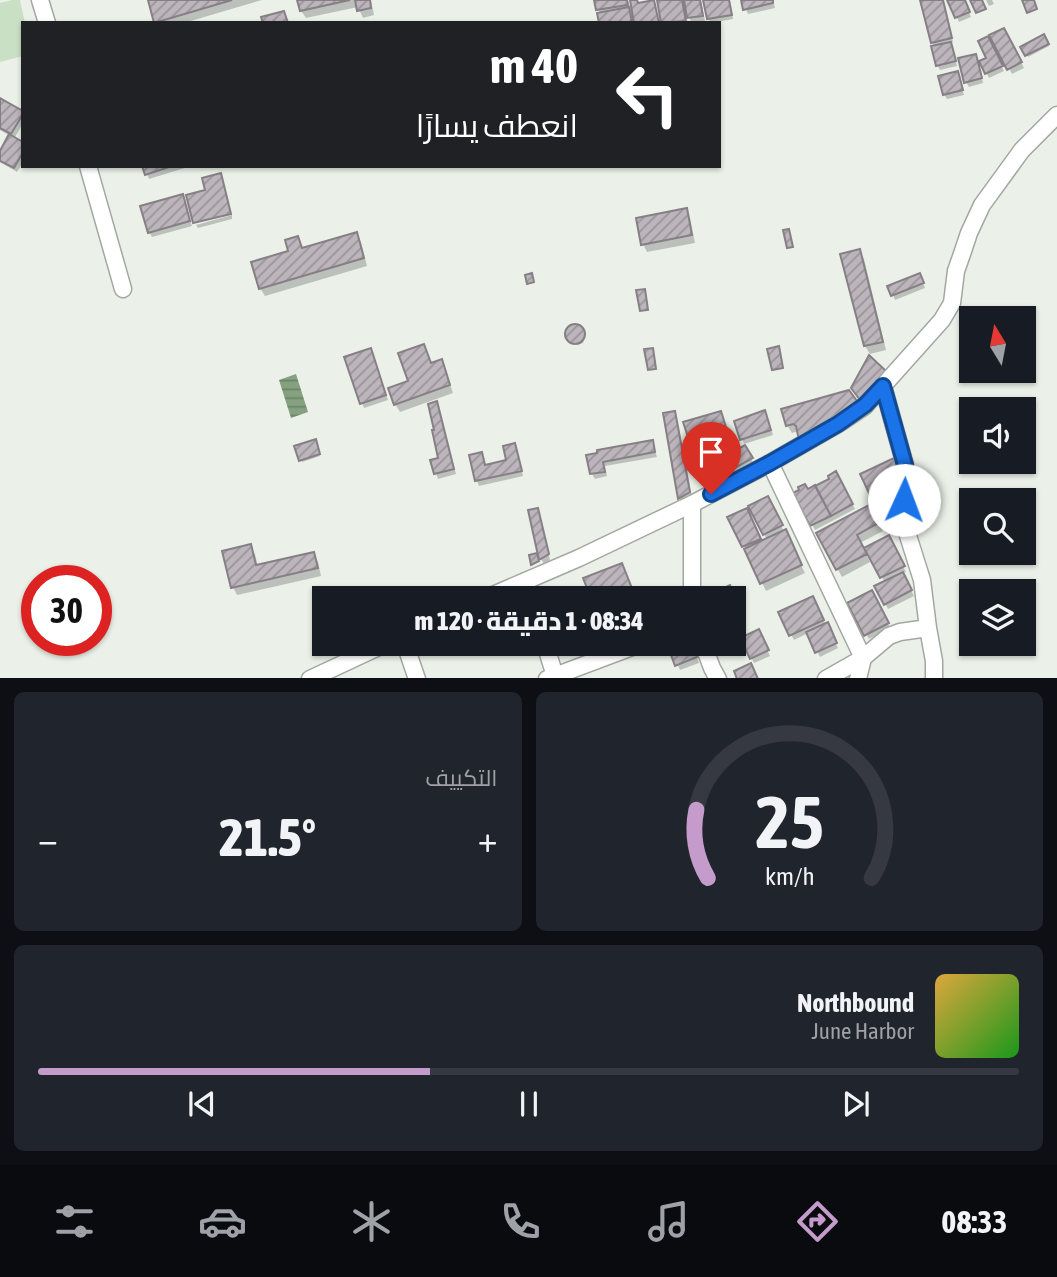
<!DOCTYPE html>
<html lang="ar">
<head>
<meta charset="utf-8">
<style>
	:root { --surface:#171b24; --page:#20242c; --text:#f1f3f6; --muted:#9ea1a6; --line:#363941; --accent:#c59bcb }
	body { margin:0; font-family:"Asap Condensed",Cairo,sans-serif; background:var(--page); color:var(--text); direction:rtl; height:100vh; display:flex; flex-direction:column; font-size:26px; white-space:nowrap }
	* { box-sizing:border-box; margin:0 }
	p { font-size:23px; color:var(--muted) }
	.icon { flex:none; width:38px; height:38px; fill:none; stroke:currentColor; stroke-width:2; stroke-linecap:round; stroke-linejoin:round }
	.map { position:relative; height:678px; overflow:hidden; direction:ltr }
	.side { display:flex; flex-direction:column; gap:14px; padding:14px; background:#0d0f14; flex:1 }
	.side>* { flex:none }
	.top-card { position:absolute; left:21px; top:21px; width:700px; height:147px; border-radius:0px; box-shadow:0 2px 5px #0004; direction:rtl; background:#202124; color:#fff; overflow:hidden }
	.needle { width:46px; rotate:350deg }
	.tools { position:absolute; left:959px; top:306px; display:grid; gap:14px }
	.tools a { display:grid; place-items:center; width:77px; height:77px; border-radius:0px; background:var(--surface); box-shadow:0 2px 5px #0004; font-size:35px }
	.speed { position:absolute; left:21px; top:565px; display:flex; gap:14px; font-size:35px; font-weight:700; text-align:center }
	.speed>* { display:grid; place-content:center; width:91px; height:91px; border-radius:50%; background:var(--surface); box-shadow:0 2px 5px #0004; line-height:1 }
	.speed .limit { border:10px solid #d22; background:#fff; color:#111 }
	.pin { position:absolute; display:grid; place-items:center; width:60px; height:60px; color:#fff; margin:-72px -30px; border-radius:50% 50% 50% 0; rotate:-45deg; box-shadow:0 0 7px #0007 }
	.pin .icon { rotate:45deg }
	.me { position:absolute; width:77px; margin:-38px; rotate:2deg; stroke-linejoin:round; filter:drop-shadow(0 0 5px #0008) }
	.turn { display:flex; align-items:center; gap:24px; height:147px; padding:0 28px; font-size:32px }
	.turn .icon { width:91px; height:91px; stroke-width:2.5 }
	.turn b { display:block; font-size:49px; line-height:60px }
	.big { font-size:52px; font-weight:800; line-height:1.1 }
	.side .card { flex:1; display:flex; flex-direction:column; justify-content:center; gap:10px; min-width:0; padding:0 24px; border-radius:10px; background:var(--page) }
	.side .dial { align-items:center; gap:0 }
	.dial svg { height:182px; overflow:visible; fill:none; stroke:var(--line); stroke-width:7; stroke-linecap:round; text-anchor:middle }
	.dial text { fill:var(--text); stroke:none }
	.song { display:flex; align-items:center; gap:21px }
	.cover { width:84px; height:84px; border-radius:10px; background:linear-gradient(135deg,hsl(40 70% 55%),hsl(120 70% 35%)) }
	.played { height:7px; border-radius:4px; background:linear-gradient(90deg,var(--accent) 40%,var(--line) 40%) }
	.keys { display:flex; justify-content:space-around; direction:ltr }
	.heat { display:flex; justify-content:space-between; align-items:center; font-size:38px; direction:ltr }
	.side .tiles { flex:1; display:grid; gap:14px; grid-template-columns:1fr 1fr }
	.card:last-child { grid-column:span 2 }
	.trip { position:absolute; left:312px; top:586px; width:434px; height:70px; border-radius:0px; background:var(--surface); box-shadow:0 2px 5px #0004; font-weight:800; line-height:70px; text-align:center; direction:rtl }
	.dock { display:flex; height:112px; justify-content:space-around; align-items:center; background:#090b0e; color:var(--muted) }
	.dock .icon { width:49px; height:49px }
	.dock .on { color:var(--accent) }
	.dock b { font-size:32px; color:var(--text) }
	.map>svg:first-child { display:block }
	.park { fill:#cae0c5 }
	.water { fill:url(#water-rules) }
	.shadow { fill:#0003; fill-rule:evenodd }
	.building { fill:url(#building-hatch); stroke:#868086; stroke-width:2 }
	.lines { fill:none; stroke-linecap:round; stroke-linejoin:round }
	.street-casing { stroke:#a2a8a1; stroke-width:19 }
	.street { stroke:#fff; stroke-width:16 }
	.route-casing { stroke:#114b97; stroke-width:18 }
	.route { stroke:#1a73e8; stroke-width:12 }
</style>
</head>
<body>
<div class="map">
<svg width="1057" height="679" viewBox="0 0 1057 679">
	<defs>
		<pattern id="water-rules" width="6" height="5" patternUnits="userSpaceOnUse" patternTransform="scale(1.75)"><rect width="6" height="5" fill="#85a17f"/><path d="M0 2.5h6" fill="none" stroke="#6d8469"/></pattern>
		<pattern id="building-hatch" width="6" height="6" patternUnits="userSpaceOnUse" patternTransform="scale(1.75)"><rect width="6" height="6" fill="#bcb5bc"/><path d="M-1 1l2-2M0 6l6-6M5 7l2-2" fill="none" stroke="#999499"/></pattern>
	</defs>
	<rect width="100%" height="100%" fill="#ebf1e9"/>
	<path class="park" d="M12,0H20L25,23H23V56L0,62V3Z"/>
	<path class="water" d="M296,374L308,412L291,418L279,380Z"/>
	<path class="shadow" d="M150,0H262L184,23H157Z
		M299,0H371L374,15L363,18L358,7L306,18L301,11Z
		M596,0H628L630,10L634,19L636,0L639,5L654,2L656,7L659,23H601L600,14Z
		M659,0H682L687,8L686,0H701L705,21L692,23L685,10L686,23H663Z
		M705,0H730L733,19L711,23L708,18Z
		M743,0H773L775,8L748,14Z
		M927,0H942L943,2L953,42L950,43L953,48L957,66L940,70L937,65L935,47L932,42Z
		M949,0H964L971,17L959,22Z
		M986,0H992L994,4L989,6Z
		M1004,30L1024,68L1012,74L992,36Z
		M1043,37L1049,46L1028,57L1022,48Z
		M987,39L1004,71L989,78L981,62L989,58Z
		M978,61L983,83L969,87L966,82Z
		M957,73L964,95L947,99L944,94Z
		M0,100L23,113V123L14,139L23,144V162L17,172L0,162V155L10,136L0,130Z
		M144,166H191L149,179Z
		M182,196L192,226L152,237L149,232Z
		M686,210L690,218L695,243L647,252L643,244Z
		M232,215V219L198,228L196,225Z
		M356,234L361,242L367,266L265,296L260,288L290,252L297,239L303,250Z
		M859,251L864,259L886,350L870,354L865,346L842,255Z
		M922,280L925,288L895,300L893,295Z
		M577,326L582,329L585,338L583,343L578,345L571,343L567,333L571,327Z
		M423,346L431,365L441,362L445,369L453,393L400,412L395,404L410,382Z
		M373,355L388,400L364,408L362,403Z
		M848,392L860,410L792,433L787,425Z
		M436,403L439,408L456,474L438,479L432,461L440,459L437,431Z
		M675,413L677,418L692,497L683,503L680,498L665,415Z
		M721,413L727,432L692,441L689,436Z
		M767,417L773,435L744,444L736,422Z
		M652,442L657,457L605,466L607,476L595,479L592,474L588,456Z
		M316,443L320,456L302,462L301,460Z
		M515,445L517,450L523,476L479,486L477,481L481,454L486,466L508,462Z
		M744,447L754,464L719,483L710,467Z
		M836,474L855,509L815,530L796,494L807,491L831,479Z
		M862,475L903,501L881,512Z
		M767,498L805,573L766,591L730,517ZM754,514L767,540L762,542L750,516Z
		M870,507L883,531L860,543L870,562L842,577L818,534Z
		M537,510L540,515L550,560L544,564L541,559L530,511Z
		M888,537L906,572L902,573L914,596L888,609L877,587L885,583L867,548Z
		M250,546L255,554L258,567L313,554L318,562L321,576L237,595L233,587Z
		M626,573L636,598H593L585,579Z
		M733,592L742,613L733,617V598H709L708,597Z
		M872,592L890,628L869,639L850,604Z
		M815,603L838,648L820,657L808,633L794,640L780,613Z
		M761,636L770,656L754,663L742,639Z
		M669,644H692L699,663L680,670Z"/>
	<path class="building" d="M148,0H232L154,23Z
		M297,0H350L300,11Z
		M355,0H370L371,8L357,11Z
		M594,0H627L628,5L596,10Z
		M630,0H637L638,3L654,0L659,23H634Z
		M657,0H682L686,21L661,23Z
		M684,0H700L703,16L687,18Z
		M703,0H729L732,15L707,19Z
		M741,0H773V3L743,10Z
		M920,0H943L952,38L931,43Z
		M947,0H965L970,12L955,18Z
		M970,0H982L986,9L976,13Z
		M1022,0H1034L1037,9L1027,13Z
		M629,7L632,23H599L597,13Z
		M284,11L288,23H263L261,17Z
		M1004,28L1022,62L1007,70L989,35Z
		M1044,34L1049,44L1025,56L1020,47Z
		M988,36L1003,66L985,74L979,61L986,58L978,41Z
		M951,42L956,61L936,66L931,46Z
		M976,54L982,78L964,83L958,58Z
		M958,71L963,90L943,95L938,76Z
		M0,98L23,111V114L11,134L0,128Z
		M9,134L23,142V152L14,168L0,161V151Z
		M142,166H172L145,175Z
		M221,173L231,214L193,223L186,195L205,190L202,178Z
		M183,194L190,221L148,233L140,206Z
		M687,208L692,235L641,245L636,218Z
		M789,229L793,247L787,248L783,230Z
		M357,232L364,258L259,289L251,262L288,251L285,240L298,236L302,248Z
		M860,249L883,342L864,346L840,254Z
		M532,273L534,282L527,284L525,275Z
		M920,273L924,283L891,296L887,286Z
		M645,289L648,310L640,311L636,290Z
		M565 334a10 10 0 1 1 20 0a10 10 0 1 1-20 0Z
		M424,344L431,363L442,359L450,385L394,405L388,388L408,381L398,353Z
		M779,346L783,368L772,370L767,349Z
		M371,348L386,395L360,404L344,357Z
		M653,348L656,369L648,370L644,349Z
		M869,355L886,371L860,400L851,388Z
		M849,390L857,401L800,445L796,426L793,424L786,426L781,409Z
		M437,401L454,469L434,474L430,460L438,458L432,430H434L428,404Z
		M765,410L771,430L740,440L734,421Z
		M675,411L690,492L678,499L663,413Z
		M721,411L726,427L688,437L683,422Z
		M316,439L320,454L299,461L294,446Z
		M653,440L655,452L603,462L605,472L590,474L586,455L597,453V450Z
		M515,443L522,471L475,481L469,455L482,452L485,465L506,460L503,446Z
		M745,445L753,458L715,479L707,466Z
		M894,458L903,475L902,496L876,508L860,474Z
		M836,471L853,504L831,516L815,486L829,479L828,476Z
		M805,484L808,489L815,485L831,516L810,526L793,493L799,490L798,487Z
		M768,496L783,525L763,535L748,506Z
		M871,504L880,522L857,535L867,554L836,570L816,533Z
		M538,508L549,554L539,560L528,510Z
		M747,508L761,539L742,547L727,517Z
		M786,529L802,565L760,584L744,549Z
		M889,535L905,566L880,578L864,548Z
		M251,544L256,565L314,552L318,568L231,588L222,551Z
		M537,553L539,561L531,565L529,555Z
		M622,563L635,596L629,598H591L583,578Z
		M903,572L912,590L884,605L874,586Z
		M730,585L740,608L733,611V598H707L706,596Z
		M872,590L889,623L864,636L847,603Z
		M813,596L824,620L789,636L778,612Z
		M828,622L837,643L815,653L806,632Z
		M759,629L769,650L750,659L740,638Z
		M667,644H692L697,657L675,666Z
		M751,663L758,679H737L734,671Z"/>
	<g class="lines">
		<defs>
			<path id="street" d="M40,0L47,23
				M88,166L123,289
				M770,463L863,658L858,679
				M692,504V598
				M525,581L531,598
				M486,598L579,558L692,504L770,463L838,424L865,406L942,320L952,303L956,271L963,251L969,233L982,205L1022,150L1057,115
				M928,628L934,661V679
				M405,644L417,679
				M545,644L555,676
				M703,644L712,668L718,679
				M310,679L385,644
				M547,679L640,644
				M826,679L863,658L889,636L900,632L928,628L922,580L905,526V465L883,386"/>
		</defs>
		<use href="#street" class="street-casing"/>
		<use href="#street" class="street"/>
	</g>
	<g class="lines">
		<defs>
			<path id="route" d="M711,494L770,463L838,424L865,405L883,386L905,465L904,500"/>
		</defs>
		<use href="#route" class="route-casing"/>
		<use href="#route" class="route"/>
	</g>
</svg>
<div class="tools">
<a><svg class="needle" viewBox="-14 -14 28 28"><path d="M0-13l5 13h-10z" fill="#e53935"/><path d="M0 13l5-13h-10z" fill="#9ea1a6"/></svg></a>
<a><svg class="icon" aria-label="sound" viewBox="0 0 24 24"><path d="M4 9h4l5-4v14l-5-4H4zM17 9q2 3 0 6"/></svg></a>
<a><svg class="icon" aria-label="search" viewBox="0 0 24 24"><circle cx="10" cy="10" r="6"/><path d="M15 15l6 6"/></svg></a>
<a><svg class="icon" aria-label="layers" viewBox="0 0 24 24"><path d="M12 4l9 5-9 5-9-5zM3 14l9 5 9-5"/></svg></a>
</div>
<div class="speed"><div class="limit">30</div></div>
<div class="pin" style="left:711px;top:494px;background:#d93025"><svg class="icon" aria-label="arrive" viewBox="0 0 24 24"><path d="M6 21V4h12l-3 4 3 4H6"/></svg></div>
<svg class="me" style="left:904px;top:500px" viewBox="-20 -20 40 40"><circle r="19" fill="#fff"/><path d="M0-13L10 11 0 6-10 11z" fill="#1a73e8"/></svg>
<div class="trip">08:34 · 1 دقيقة · 120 m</div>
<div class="top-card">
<div class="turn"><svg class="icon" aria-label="left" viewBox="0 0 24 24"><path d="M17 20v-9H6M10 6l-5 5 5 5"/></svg><div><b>40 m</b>انعطف يسارًا</div></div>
</div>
</div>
<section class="side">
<div class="tiles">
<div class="card dial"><svg viewBox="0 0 100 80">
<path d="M14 69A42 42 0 1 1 86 69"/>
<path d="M14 69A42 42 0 0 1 9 39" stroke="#c59bcb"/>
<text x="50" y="56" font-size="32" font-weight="700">25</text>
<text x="50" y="72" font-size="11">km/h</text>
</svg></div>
<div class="card"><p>التكييف</p>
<div class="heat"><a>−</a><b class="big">21.5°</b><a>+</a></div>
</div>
<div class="card">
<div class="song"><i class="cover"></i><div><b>Northbound</b><p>June Harbor</p></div></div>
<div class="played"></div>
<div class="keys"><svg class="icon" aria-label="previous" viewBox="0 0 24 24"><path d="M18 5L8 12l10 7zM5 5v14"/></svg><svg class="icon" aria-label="pause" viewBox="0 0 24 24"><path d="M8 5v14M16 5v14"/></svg><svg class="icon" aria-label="next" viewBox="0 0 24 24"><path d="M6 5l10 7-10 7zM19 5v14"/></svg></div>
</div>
</div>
</section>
<nav class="dock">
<b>08:33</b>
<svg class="icon on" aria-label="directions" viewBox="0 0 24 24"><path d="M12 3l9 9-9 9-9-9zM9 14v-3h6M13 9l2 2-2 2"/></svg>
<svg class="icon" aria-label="music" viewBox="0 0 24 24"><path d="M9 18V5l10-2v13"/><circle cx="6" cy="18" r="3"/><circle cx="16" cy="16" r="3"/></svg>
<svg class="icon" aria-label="phone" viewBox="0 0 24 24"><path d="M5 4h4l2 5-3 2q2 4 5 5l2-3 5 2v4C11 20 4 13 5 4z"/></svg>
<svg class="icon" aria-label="climate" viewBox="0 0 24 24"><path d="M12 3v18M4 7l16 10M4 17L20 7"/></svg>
<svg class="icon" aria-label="car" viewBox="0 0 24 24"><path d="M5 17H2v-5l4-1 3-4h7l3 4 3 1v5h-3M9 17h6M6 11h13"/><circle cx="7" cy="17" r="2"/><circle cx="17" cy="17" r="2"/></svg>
<svg class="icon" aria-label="filters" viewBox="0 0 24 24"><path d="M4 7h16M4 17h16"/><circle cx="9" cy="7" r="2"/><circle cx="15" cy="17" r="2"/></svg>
</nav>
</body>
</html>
